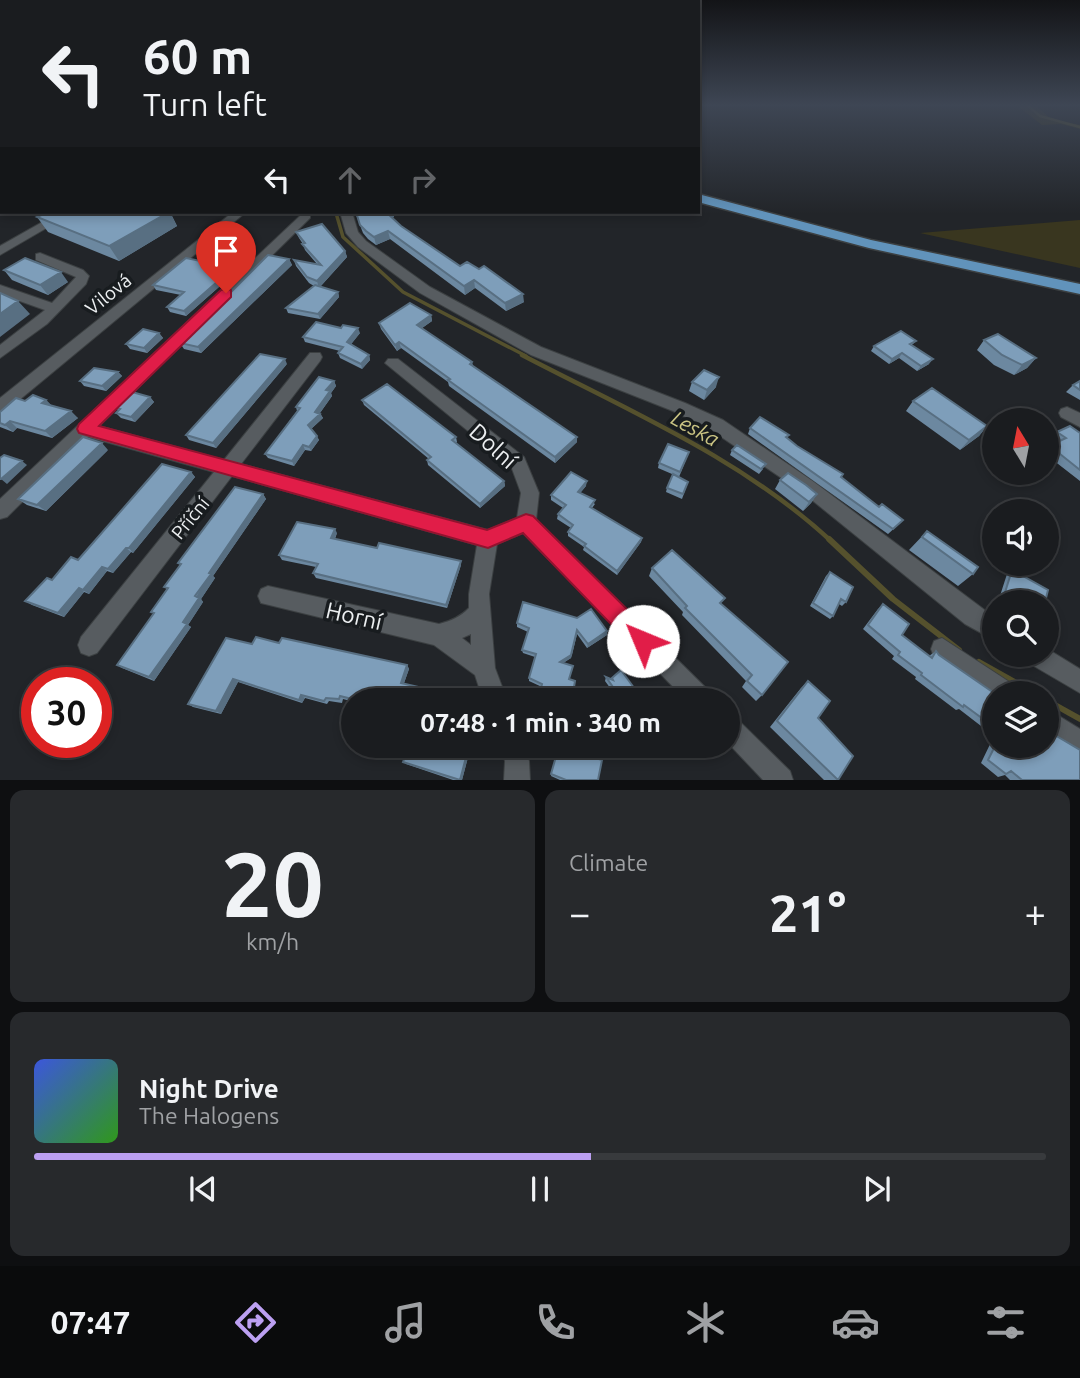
<!DOCTYPE html>
<html lang="en">
<head>
<meta charset="utf-8">
<style>
	:root { --surface:#1a1c1f; --page:#27292c; --text:#f1f3f6; --muted:#9fa1a4; --line:#383a3d; --accent:#bca0f2 }
	body { margin:0; font-family:Ubuntu,sans-serif; background:var(--page); color:var(--text); height:100vh; display:flex; flex-direction:column; font-size:26px; white-space:nowrap }
	* { box-sizing:border-box; margin:0 }
	p { font-size:23px; color:var(--muted) }
	.icon { flex:none; width:38px; height:38px; fill:none; stroke:currentColor; stroke-width:2; stroke-linecap:round; stroke-linejoin:round }
	.map { position:relative; height:780px; overflow:hidden }
	.drawer { display:flex; flex-direction:column; gap:10px; padding:10px; background:#0e0f11; flex:1 }
	.drawer>* { flex:none }
	.banner { position:absolute; left:0px; top:0px; width:700px; height:214px; box-shadow:0 4px 10px #0003,0 0 0 2px var(--line); background:#1a1c1f; color:var(--text); overflow:hidden }
	.needle { width:46px; rotate:350deg }
	.tools { position:absolute; left:982px; top:408px; display:grid; gap:14px }
	.tools a { display:grid; place-items:center; width:77px; height:77px; border-radius:50%; background:var(--surface); box-shadow:0 4px 10px #0003,0 0 0 2px var(--line); font-size:35px }
	.speed { position:absolute; left:21px; top:667px; display:flex; gap:14px; font-size:35px; font-weight:700; text-align:center }
	.speed>* { display:grid; place-content:center; width:91px; height:91px; border-radius:50%; background:var(--surface); box-shadow:0 4px 10px #0003,0 0 0 2px var(--line); line-height:1 }
	.speed .limit { border:10px solid #d22; background:#fff; color:#111 }
	.pin { position:absolute; display:grid; place-items:center; width:60px; height:60px; color:#fff; margin:-72px -30px; border-radius:50% 50% 50% 0; rotate:-45deg; box-shadow:0 0 7px #0007 }
	.pin .icon { rotate:45deg }
	.me { position:absolute; width:77px; margin:-38px; rotate:315deg; stroke-linejoin:round; filter:drop-shadow(0 0 5px #0008) }
	.turn { display:flex; align-items:center; gap:24px; height:147px; padding:0 28px; font-size:32px }
	.turn .icon { width:91px; height:91px; stroke-width:2.5 }
	.turn b { display:block; font-size:49px; line-height:60px }
	.lanes { display:flex; align-items:center; height:66px; padding:0 28px; background:#0003; justify-content:center; gap:35px; direction:ltr }
	.lanes .off { opacity:.35 }
	.big { font-size:52px; font-weight:700; line-height:1.1 }
	.drawer .widget { flex:1; display:flex; flex-direction:column; justify-content:center; gap:10px; min-width:0; padding:0 24px; border-radius:14px; background:var(--page) }
	.drawer .dial { align-items:center; gap:0 }
	.dial b { font-size:91px; line-height:1 }
	.song { display:flex; align-items:center; gap:21px }
	.cover { width:84px; height:84px; border-radius:10px; background:linear-gradient(135deg,hsl(230 70% 55%),hsl(110 70% 35%)) }
	.played { height:7px; border-radius:4px; background:linear-gradient(90deg,var(--accent) 55%,var(--line) 55%) }
	.keys { display:flex; justify-content:space-around; direction:ltr }
	.heat { display:flex; justify-content:space-between; align-items:center; font-size:38px; direction:ltr }
	.drawer .tiles { flex:1; display:grid; gap:10px; grid-template-columns:1fr 1fr }
	.widget:last-child { grid-column:span 2 }
	.trip { position:absolute; left:341px; top:688px; width:399px; height:70px; border-radius:35px; background:var(--surface); box-shadow:0 4px 10px #0003,0 0 0 2px var(--line); font-weight:700; line-height:70px; text-align:center }
	.dock { display:flex; height:112px; justify-content:space-around; align-items:center; background:#0a0b0c; color:var(--muted) }
	.dock .icon { width:49px; height:49px }
	.dock .active { color:var(--accent) }
	.dock b { font-size:32px; color:var(--text) }
	.map>svg:first-child { display:block }
	.green { fill:#39361f }
	.lines { fill:none; stroke-linecap:round; stroke-linejoin:round }
	.stream-far3 { stroke:#55512d; stroke-width:2.5 }
	.stream-far2 { stroke:#55512d; stroke-width:3.5 }
	.stream-far1 { stroke:#55512d; stroke-width:4.5 }
	.stream { stroke:#55512d; stroke-width:6 }
	.minor-casing { stroke:#3c4042; stroke-width:2 }
	.major-casing { stroke:#3c4042; stroke-width:3 }
	.minor { fill:#575c60; fill-rule:evenodd }
	.major { fill:#6193bb; fill-rule:evenodd }
	.wall { fill:#6c88a0 }
	.shaded-wall { fill:#586f82 }
	.building { fill:#7e9eba; stroke:#586f82; stroke-width:2 }
	.route { fill:#e11d48; stroke:#92132f; stroke-width:2 }
	.labels { text-anchor:middle; stroke-width:7; stroke-linejoin:round; paint-order:stroke }
	.street-label { font-size:19px; fill:#eceff1; stroke:#181c1f }
	.water-label { font-size:21px; font-style:italic; fill:#cac484; stroke:#181c1f }
	.near-street-label { font-size:23px; fill:#eceff1; stroke:#181c1f }
</style>
</head>
<body>
<div class="map">
<svg width="1080" height="780" viewBox="0 0 1080 780">
	<rect width="100%" height="100%" fill="#222529"/>
	<path class="green" d="M1015,104H1034L1051,119L1080,125V129L1061,124L1042,125Z
		M1080,220V268L920,233Z"/>
	<g class="lines">
		<path class="stream-far3" d="M1026,104L1040,116L1080,127
			M336,212L337,215"/>
		<path class="stream-far2" d="M336,213L343,237L403,292L526,356"/>
		<path class="stream-far1" d="M522,355C627,410 743,459 831,541"/>
		<path class="stream" d="M829,539L893,599L959,650
			M979,662L1034,693
			M1046,700L1080,719"/>
		<defs>
			<path id="minor" d="M2,133V139L0,140V134Z
				M0,148H2V154H0Z
				M60,212H74L0,255V246Z
				M233,212H246L6,411L0,413V398Z
				M340,212H352L358,232L366,241L430,287L541,347L685,403L723,420L814,482L994,617V640L965,624L802,492L711,430L673,411L531,355L420,293L358,247L346,233Z
				M306,213L310,214V218L99,426L224,460L310,353H320L322,357L320,361L241,464L488,530L517,518L521,493L511,466L385,363L388,359H398L524,457L539,493L536,520L710,692L714,700H686L523,533L497,544L489,594L495,668L507,700H483L475,675L434,645L261,603L258,596L261,589L268,586L439,624C451,621 460,617 469,608V594L477,545L232,476L97,653L89,656L81,653L78,645L81,637L214,472L88,437L7,517L0,519V499L302,214ZM471,634V645L462,638Z
				M40,253L83,270L89,276L86,284L47,324L0,358V345L45,310L0,294V285L52,303L76,277L36,260V254Z
				M1067,407L1080,413V427L1061,417L1059,413L1061,409Z
				M942,638L1014,685L1018,693H994V698L934,657L931,649L934,641Z
				M1046,648L1080,669V693L1027,662L1024,654H1046Z
				M1046,708L1080,729V755L1046,735Z
				M728,714L736,718L790,771L793,780H763L728,743Z
				M499,746H523L529,761L530,780H504L505,761Z"/>
			<path id="major" d="M698,194L871,240L1080,284V294L869,248L698,202Z"/>
		</defs>
		<use href="#minor" class="minor-casing"/>
		<use href="#major" class="major-casing"/>
		<use href="#minor" class="minor"/>
		<use href="#major" class="major"/>
	</g>
	<path class="wall" d="M170,212L177,226L119,261L48,232L37,217Z
		M355,212H393L394,217L392,218L401,226L460,266L524,302L506,311L475,288L465,295L390,239L376,245L368,239L363,233Z
		M296,232L345,251L347,257L320,287L338,292L339,297L320,319L288,313L286,308L314,286L309,283L296,266L294,260L317,264L305,250L303,244L299,238Z
		M253,257L186,316L170,312L167,307L181,295L156,290L153,285L215,264Z
		M289,259L292,265L201,353L184,349L180,343Z
		M4,270L68,282L48,295L12,280Z
		M431,315L432,321L422,328L472,362L473,366L577,437V442L555,463L449,386L448,382L401,348L397,351L381,329L379,323Z
		M159,333L163,338L147,353L130,349L126,344Z
		M360,333L351,344L369,355L370,360L362,369L340,358L338,353L340,351L305,342L303,337Z
		M984,340L1036,358L1027,368L1014,375L994,365L977,350Z
		M916,341L912,345L929,364L917,371L899,358L889,364L871,351L874,346Z
		M287,364L216,448L189,440L186,435Z
		M118,372L122,376L106,391L84,386L80,381Z
		M334,381L336,386L331,393L332,396L320,413L323,418L311,429L319,440L311,451L305,450L294,466L268,458L265,454L297,411L296,407Z
		M1080,381V400L1066,392L1073,385Z
		M692,382L716,387L704,400L689,391Z
		M150,397L154,402L135,422L121,418L116,413L119,411L116,408Z
		M46,400L52,406L78,418L52,438L17,428L13,432L0,427V412L25,401Z
		M362,400L456,437L457,442L456,443L504,481L505,486L480,508L428,465L427,460L429,459L364,405Z
		M913,401L987,426L979,436L960,450L906,411Z
		M750,428L789,435L787,438L797,446L841,477L879,507L898,525L888,534L748,434Z
		M1057,432L1080,433V481L1053,460L1052,456L1046,451L1053,444L1056,442L1051,438Z
		M108,450L46,511L27,505L18,499Z
		M732,450L763,469L759,474L730,455Z
		M689,452L679,477L658,468L659,463Z
		M191,472L195,477L133,553L131,552L113,573L107,571L89,594L84,592L64,617L32,605L25,601L52,580Z
		M780,480L817,494L811,503L803,511L775,489Z
		M688,482L682,499L666,492L667,488Z
		M586,486L580,493L595,504L592,508L642,538L641,542L617,575L583,550L584,547L568,536V532L571,528L557,519L558,514L563,508L551,500V495Z
		M263,494L266,499L213,576L215,578L201,599L203,602L188,625L191,627L154,681L122,668L117,665L154,614L151,612L167,589L164,587L180,565L178,563Z
		M927,531L973,574L958,586L909,550Z
		M337,533L335,539L461,565L447,608L316,578L313,573L316,567L282,560L279,555Z
		M652,568L721,605L762,695L756,701L742,687L746,681L682,615L683,612L649,576Z
		M1012,570L1045,602H998L1007,574Z
		M830,572L846,602L842,606L839,604L833,616L830,619L810,606L826,576Z
		M883,604L902,635L929,656L936,651L939,655L994,693V746H1046L1053,734L1080,780H1010L1005,775L998,777L981,763L994,736L959,709L956,710L915,679L916,677L892,659L894,656L863,629L878,609Z
		M517,623L607,631V635L587,648L577,634L571,658L563,663L542,687L529,681V678L535,657L523,653L522,650L528,632L517,627Z
		M279,643L407,665L409,669L404,683L429,692L426,700H354V702L343,699L342,703L329,701L327,704L305,698L302,703L238,682L221,714L193,707L188,704L252,644Z
		M606,677L611,679L612,678L637,692L636,695L630,700H619L605,681Z
		M808,681L818,718L838,780H824L770,727L801,688Z
		M399,746H471L462,780H453L406,764L403,762L408,748Z
		M552,746H588L586,755L598,780H560L551,776L558,748Z"/>
	<path class="shaded-wall" d="M153,212H170L177,226L119,261L109,246Z
		M386,212H393L394,217L388,219Z
		M388,231L390,239L376,245L374,237Z
		M345,251L347,257L319,288L317,281Z
		M251,252L253,257L186,316L184,311Z
		M289,259L292,265L201,353L198,347Z
		M61,272L68,282L48,295L40,285Z
		M474,280L475,288L465,295L464,286Z
		M338,292L339,297L320,319L318,314Z
		M523,294L524,302L506,311L505,303Z
		M18,301L30,314L0,337V314Z
		M431,315L432,321L418,331L417,325Z
		M358,328L360,333L349,347L347,342Z
		M159,333L163,338L147,353L144,348Z
		M399,342L401,348L397,351L395,345Z
		M902,353L899,358L889,364L892,359Z
		M369,355L370,360L362,369L361,364Z
		M1036,358L1027,368L1014,375L1022,365Z
		M285,359L287,364L216,448L213,443Z
		M933,359L929,364L917,371L921,366Z
		M118,372L122,376L106,391L102,386Z
		M719,377L716,387L704,400L707,390Z
		M334,381L336,386L331,393L332,396L317,417L315,412L326,390Z
		M150,397L154,402L135,422L131,417Z
		M46,400L53,407L42,403Z
		M71,411L78,418L52,438L45,431Z
		M320,414L323,418L310,430L308,425Z
		M10,421L17,428L13,432L5,425Z
		M987,426L979,436L960,450L969,440Z
		M317,436L319,440L311,451L309,447Z
		M577,437V442L555,463V457Z
		M102,443L108,450L46,511L37,505Z
		M303,445L305,450L294,466L292,461Z
		M22,461L27,465L7,484L1,479Z
		M191,472L195,477L133,553L129,548Z
		M504,481L505,486L480,508V504Z
		M587,481L586,486L577,497L578,492Z
		M263,494L266,499L213,576L215,578L201,599L203,602L188,625L191,627L154,681L149,677L183,622L209,573Z
		M817,494L811,503L803,511L809,502Z
		M335,529L337,533L333,542L331,538Z
		M642,538L641,542L617,575V571Z
		M126,548L131,552L113,573L108,569Z
		M461,561V565L447,608L446,605Z
		M102,567L107,571L89,594L83,590Z
		M79,588L84,592L64,617L58,613Z
		M607,631V635L587,648L588,644Z
		M577,634L571,658L560,665V662Z
		M407,665L409,669L403,686L401,683Z
		M233,679L238,682L221,714L216,711Z
		M427,689L429,692L426,700H423Z
		M301,695L305,698L302,703L299,700Z
		M469,746H471L462,780H460Z"/>
	<path class="building" d="M2,169V182L0,183V170Z
		M48,212H169L109,246L37,217Z
		M356,212H386L401,226L460,266L467,262L479,269L484,266L523,294L505,303L474,280L464,286L388,231L374,237L366,231L360,225Z
		M322,224L345,251L317,281L307,277L294,260L321,265L302,244L305,243L296,232Z
		M232,248L251,252L184,311L167,307L184,292L153,285L186,258L215,264Z
		M268,255L289,259L198,347L180,343Z
		M25,258L61,272L40,285L4,270Z
		M315,285L338,292L318,314L286,308Z
		M0,293L18,301L0,314Z
		M410,303L431,315L417,325L472,362L470,364L577,437L555,457L448,380L450,379L399,342L395,345L379,323Z
		M316,322L341,328L343,325L358,328L347,342L369,355L361,364L338,353L343,347L303,337Z
		M143,329L159,333L144,348L126,344Z
		M901,331L916,341L910,344L933,359L921,366L902,353L892,359L874,346Z
		M998,334L1036,358L1022,365L1002,355L984,340Z
		M260,354L285,359L213,443L186,435Z
		M94,368L118,372L102,386L80,381Z
		M704,370L719,377L707,390L692,382Z
		M319,377L334,381L326,390L330,391L315,412L320,414L308,425L317,436L309,447L303,445L292,461L265,454L300,408L296,407Z
		M1080,381V390L1073,385Z
		M387,384L456,437L452,440L504,481L480,504L427,460L431,457L362,400Z
		M932,388L987,426L969,440L913,401Z
		M132,392L150,397L131,417L116,413L120,409L116,408Z
		M33,395L46,400L42,403L71,411L45,431L10,421L5,425L0,423V412L16,398L25,401Z
		M760,417L789,435L786,437L797,446L843,474L841,477L879,507L882,504L903,520L893,529L750,428Z
		M1070,426L1080,433V470L1060,454L1059,450L1053,444L1066,438L1057,432Z
		M83,437L102,443L37,505L18,499Z
		M668,444L689,452L680,472L659,463Z
		M737,445L766,464L761,469L732,450Z
		M4,455L22,461L1,479H0V458Z
		M162,464L191,472L129,548H126L108,569L102,567L83,590L79,588L58,613L25,601L47,578L52,580L71,557L78,560Z
		M571,472L587,481L578,492L595,500L590,507L642,538L617,571L584,546L586,544L568,532L573,525L558,514L566,505L551,495Z
		M788,473L806,485L817,494L809,502L780,480Z
		M673,474L688,482L683,494L667,488Z
		M235,487L263,494L209,573L211,574L195,596L199,598L183,622L187,624L149,677L117,665L154,613L151,612L168,588L164,587L181,564L178,563Z
		M297,522L335,529L331,538L377,548L379,543L461,561L446,605L313,573L318,564L279,555Z
		M927,531L978,567L973,574L922,537Z
		M672,550L725,598L720,603L788,662L762,695L747,681L752,675L685,608L687,606L652,568Z
		M1012,570L1048,590L1045,602H1002Z
		M830,572L853,587L846,602L841,599L833,616L813,603Z
		M523,602L577,618L591,609L607,631L588,644L577,630L571,655L560,662L573,666L569,679L575,681L573,693L583,696V700H538L542,684L529,678L536,654L522,650L529,628L517,623Z
		M883,604L909,624L902,635L932,658L936,651L939,655L994,693V727L964,705L963,707L921,675L922,673L898,655L900,652L868,625Z
		M256,637L279,643L282,638L407,665L401,683L427,689L423,700H356L340,696L339,699L326,698L324,701L301,695L299,700L233,679L216,711L188,704L226,638L252,644Z
		M621,670L637,692L627,700H622L606,677L613,680L612,678Z
		M808,681L830,701L818,718L853,756L838,780L777,721Z
		M1046,724L1052,728L1053,734L1080,750V780H1022L1011,771L1006,774L988,760L995,746H1046Z
		M406,746H469L460,780L403,762L409,746Z
		M559,746H588L586,755L602,760L598,780H566L551,774Z"/>
	<linearGradient id="sky" x2="0" y2="1"><stop stop-color="#131417"/><stop offset="0.49" stop-color="#3e4654"/><stop offset="1" stop-color="#3e4654" stop-opacity="0"/></linearGradient>
	<rect width="1080" height="214" fill="url(#sky)"/>
	<path class="route" d="M226,289L231,290V297L99,426L487,530L526,514L533,516L651,633L654,641L651,649L643,652L635,649L523,533L488,548L79,433L77,429L79,424L221,290Z"/>
	<g class="labels">
		<g class="street-label">
			<text transform="translate(108 294) rotate(-39)" y="7">Vilová</text>
			<text transform="translate(190 518) rotate(-51)" y="7">Příční</text>
		</g>
		<g class="water-label">
			<text transform="translate(695 429) rotate(29)" y="7">Leska</text>
		</g>
		<g class="near-street-label">
			<text transform="translate(493 446) rotate(42)" y="8">Dolní</text>
			<text transform="translate(354 616) rotate(13)" y="8">Horní</text>
		</g>
	</g>
</svg>
<div class="tools">
<a><svg class="needle" viewBox="-14 -14 28 28"><path d="M0-13l5 13h-10z" fill="#e53935"/><path d="M0 13l5-13h-10z" fill="#9fa1a4"/></svg></a>
<a><svg class="icon" aria-label="sound" viewBox="0 0 24 24"><path d="M4 9h4l5-4v14l-5-4H4zM17 9q2 3 0 6"/></svg></a>
<a><svg class="icon" aria-label="search" viewBox="0 0 24 24"><circle cx="10" cy="10" r="6"/><path d="M15 15l6 6"/></svg></a>
<a><svg class="icon" aria-label="layers" viewBox="0 0 24 24"><path d="M12 4l9 5-9 5-9-5zM3 14l9 5 9-5"/></svg></a>
</div>
<div class="speed"><div class="limit">30</div></div>
<div class="pin" style="left:226px;top:293px;background:#d93025"><svg class="icon" aria-label="arrive" viewBox="0 0 24 24"><path d="M6 21V4h12l-3 4 3 4H6"/></svg></div>
<svg class="me" style="left:643px;top:641px" viewBox="-20 -20 40 40"><circle r="19" fill="#fff"/><path d="M0-13L10 11 0 6-10 11z" fill="#e11d48"/></svg>
<div class="trip">07:48 · 1 min · 340 m</div>
<div class="banner">
<div class="turn"><svg class="icon" aria-label="left" viewBox="0 0 24 24"><path d="M17 20v-9H6M10 6l-5 5 5 5"/></svg><div><b>60 m</b>Turn left</div></div>
<div class="lanes"><svg class="icon" aria-label="left" viewBox="0 0 24 24"><path d="M17 20v-9H6M10 6l-5 5 5 5"/></svg><svg class="icon off" aria-label="ahead" viewBox="0 0 24 24"><path d="M12 20V5M6 11l6-6 6 6"/></svg><svg class="icon off" aria-label="right" viewBox="0 0 24 24"><path d="M7 20v-9h11M14 6l5 5-5 5"/></svg></div>
</div>
</div>
<section class="drawer">
<div class="tiles">
<div class="widget dial"><b>20</b><p>km/h</p></div>
<div class="widget"><p>Climate</p>
<div class="heat"><a>−</a><b class="big">21°</b><a>+</a></div>
</div>
<div class="widget">
<div class="song"><i class="cover"></i><div><b>Night Drive</b><p>The Halogens</p></div></div>
<div class="played"></div>
<div class="keys"><svg class="icon" aria-label="previous" viewBox="0 0 24 24"><path d="M18 5L8 12l10 7zM5 5v14"/></svg><svg class="icon" aria-label="pause" viewBox="0 0 24 24"><path d="M8 5v14M16 5v14"/></svg><svg class="icon" aria-label="next" viewBox="0 0 24 24"><path d="M6 5l10 7-10 7zM19 5v14"/></svg></div>
</div>
</div>
</section>
<nav class="dock">
<b>07:47</b>
<svg class="icon active" aria-label="directions" viewBox="0 0 24 24"><path d="M12 3l9 9-9 9-9-9zM9 14v-3h6M13 9l2 2-2 2"/></svg>
<svg class="icon" aria-label="music" viewBox="0 0 24 24"><path d="M9 18V5l10-2v13"/><circle cx="6" cy="18" r="3"/><circle cx="16" cy="16" r="3"/></svg>
<svg class="icon" aria-label="phone" viewBox="0 0 24 24"><path d="M5 4h4l2 5-3 2q2 4 5 5l2-3 5 2v4C11 20 4 13 5 4z"/></svg>
<svg class="icon" aria-label="climate" viewBox="0 0 24 24"><path d="M12 3v18M4 7l16 10M4 17L20 7"/></svg>
<svg class="icon" aria-label="car" viewBox="0 0 24 24"><path d="M5 17H2v-5l4-1 3-4h7l3 4 3 1v5h-3M9 17h6M6 11h13"/><circle cx="7" cy="17" r="2"/><circle cx="17" cy="17" r="2"/></svg>
<svg class="icon" aria-label="filters" viewBox="0 0 24 24"><path d="M4 7h16M4 17h16"/><circle cx="9" cy="7" r="2"/><circle cx="15" cy="17" r="2"/></svg>
</nav>
</body>
</html>
